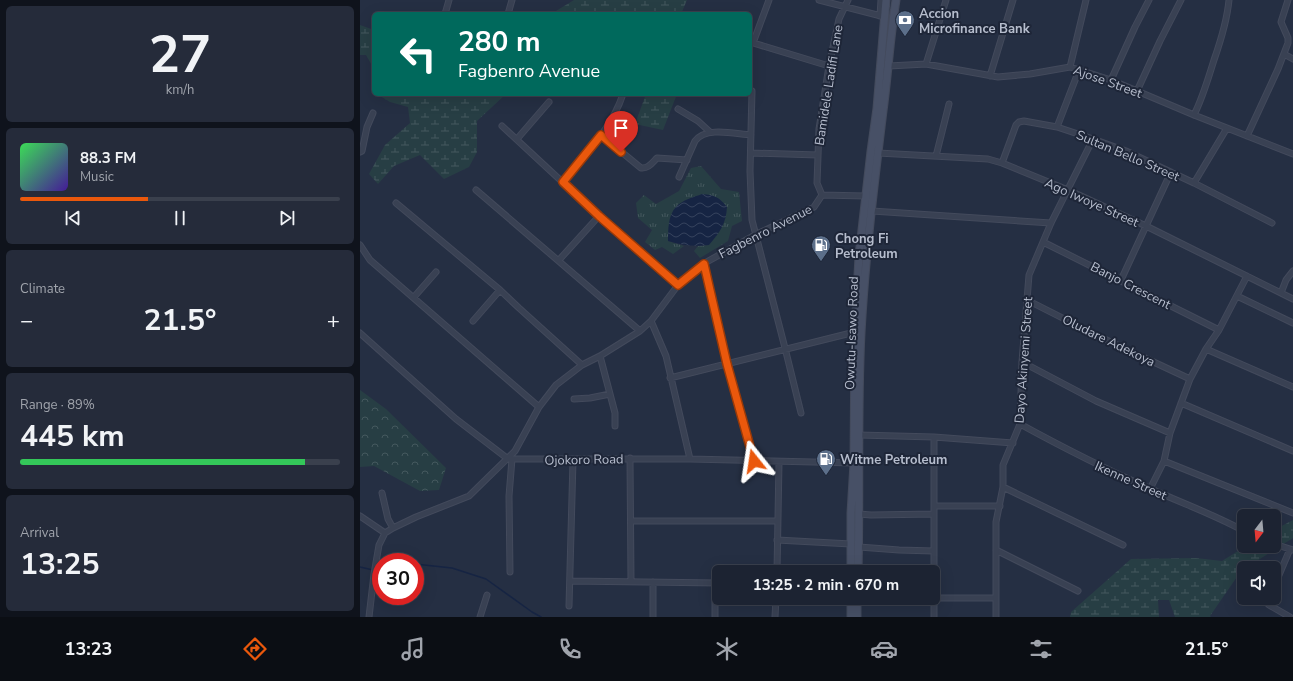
<!DOCTYPE html>
<html lang="en">
<head>
<meta charset="utf-8">
<style>
	:root { --surface:#1c2332; --page:#252b3a; --text:#f1f3f6; --muted:#a0a4ac; --line:#3a404d; --accent:#ea580c }
	body { margin:0; font-family:"Nunito Sans",sans-serif; background:var(--page); color:var(--text); height:100vh; display:flex; flex-direction:column; font-size:15px; white-space:nowrap }
	* { box-sizing:border-box; margin:0 }
	p { font-size:13px; color:var(--muted) }
	.icon { flex:none; width:22px; height:22px; fill:none; stroke:currentColor; stroke-width:2; stroke-linecap:round; stroke-linejoin:round }
	.map { position:relative; flex:1; overflow:hidden }
	.details { display:flex; flex-direction:column; gap:6px; padding:6px; background:#0f131c; width:360px }
	.details>* { flex:none }
	.top-card { position:absolute; left:12px; top:12px; width:380px; height:84px; border-radius:6px; box-shadow:0 4px 16px #0002,0 0 0 1px var(--line); background:#00695c; color:#fff; overflow:hidden }
	.needle { width:26px; rotate:196deg }
	.fabs { position:absolute; left:877px; top:509px; display:grid; gap:8px }
	.fabs a { display:grid; place-items:center; width:44px; height:44px; border-radius:6px; background:var(--surface); box-shadow:0 4px 16px #0002,0 0 0 1px var(--line); font-size:20px }
	.speed { position:absolute; left:12px; top:553px; display:flex; gap:8px; font-size:20px; font-weight:700; text-align:center }
	.speed>* { display:grid; place-content:center; width:52px; height:52px; border-radius:50%; background:var(--surface); box-shadow:0 4px 16px #0002,0 0 0 1px var(--line); line-height:1 }
	.speed .limit { border:6px solid #d22; background:#fff; color:#111 }
	.pin { position:absolute; display:grid; place-items:center; width:34px; height:34px; color:#fff; margin:-41px -17px; border-radius:50% 50% 50% 0; rotate:-45deg; box-shadow:0 0 4px #0007 }
	.pin .icon { rotate:45deg }
	.me { position:absolute; width:44px; margin:-22px; rotate:345deg; stroke-linejoin:round; filter:drop-shadow(0 0 3px #0008) }
	.turn { display:flex; align-items:center; gap:14px; height:84px; padding:0 20px; font-size:18px }
	.turn .icon { width:52px; height:52px; stroke-width:2.5 }
	.turn b { display:block; font-size:28px; line-height:34px }
	.big { font-size:30px; font-weight:700; line-height:1.1 }
	.details .card { flex:1; display:flex; flex-direction:column; justify-content:center; gap:6px; min-width:0; padding:0 14px; border-radius:6px; background:var(--page) }
	.details .dial { align-items:center; gap:0 }
	.dial b { font-size:52px; line-height:1 }
	.song { display:flex; align-items:center; gap:12px }
	.cover { width:48px; height:48px; border-radius:6px; background:linear-gradient(135deg,hsl(130 70% 55%),hsl(260 70% 35%)) }
	.played { height:4px; border-radius:2px; background:linear-gradient(90deg,var(--accent) 40%,var(--line) 40%) }
	.keys { display:flex; justify-content:space-around; direction:ltr }
	.heat { display:flex; justify-content:space-between; align-items:center; font-size:22px; direction:ltr }
	.charge { height:6px; border-radius:3px; background:linear-gradient(90deg,#34c759 89%,var(--line) 0) }
	.trip { position:absolute; left:352px; top:565px; width:228px; height:40px; border-radius:6px; background:var(--surface); box-shadow:0 4px 16px #0002,0 0 0 1px var(--line); font-weight:700; line-height:40px; text-align:center }
	.menu { display:flex; height:64px; justify-content:space-around; align-items:center; background:#0b0e14; color:var(--muted) }
	.menu .icon { width:28px; height:28px }
	.menu .on { color:var(--accent) }
	.menu b { font-size:18px; color:var(--text) }
	main { display:flex; flex:1; min-height:0 }
	.map>svg:first-child { display:block }
	.grass { fill:url(#grass-tufts) }
	.forest { fill:url(#forest-crowns) }
	.wetland { fill:url(#wetland-marsh) }
	.water { fill:url(#water-waves) }
	.lines { fill:none; stroke-linecap:round; stroke-linejoin:round }
	.stream { stroke:#162443; stroke-width:1.5 }
	.street-casing { stroke:#434a5c; stroke-width:7 }
	.secondary-casing { stroke:#434a5c; stroke-width:9 }
	.street { stroke:#394153; stroke-width:5 }
	.secondary { stroke:#475066; stroke-width:7 }
	.route-casing { stroke:#983908; stroke-width:10 }
	.route { stroke:#ea580c; stroke-width:7 }
	.labels { text-anchor:middle; stroke-width:4; stroke-linejoin:round; paint-order:stroke }
	.poi-label { font-size:13px; font-weight:bold; fill:#b6bdcd; stroke:#1e2638; text-anchor:start }
	.street-label { font-size:13px; fill:#b6bdcd; stroke:#1e2638 }
</style>
</head>
<body>
<main>
<section class="details">
<div class="card dial"><b>27</b><p>km/h</p></div>
<div class="card">
<div class="song"><i class="cover"></i><div><b>88.3 FM</b><p>Music</p></div></div>
<div class="played"></div>
<div class="keys"><svg class="icon" aria-label="previous" viewBox="0 0 24 24"><path d="M18 5L8 12l10 7zM5 5v14"/></svg><svg class="icon" aria-label="pause" viewBox="0 0 24 24"><path d="M8 5v14M16 5v14"/></svg><svg class="icon" aria-label="next" viewBox="0 0 24 24"><path d="M6 5l10 7-10 7zM19 5v14"/></svg></div>
</div>
<div class="card"><p>Climate</p>
<div class="heat"><a>−</a><b class="big">21.5°</b><a>+</a></div>
</div>
<div class="card"><p>Range · 89%</p><b class="big">445 km</b><div class="charge"></div></div>
<div class="card"><p>Arrival</p><b class="big">13:25</b></div>
</section>
<div class="map">
<svg width="933" height="617" viewBox="0 0 933 617">
	<defs>
		<pattern id="grass-tufts" width="24" height="20" patternUnits="userSpaceOnUse"><rect width="24" height="20" fill="#273e44"/><path d="M3 7l-1-3M5 7V3M7 7l1-3M15 17l-1-3M17 17v-4M19 17l1-3" fill="none" stroke="#44585e"/></pattern>
		<pattern id="forest-crowns" width="20" height="18" patternUnits="userSpaceOnUse"><rect width="20" height="18" fill="#273e44"/><path d="M2 6a3 3 0 1 1 6 0M12 15a3 3 0 1 1 6 0" fill="none" stroke="#44585e"/></pattern>
		<pattern id="wetland-marsh" width="20" height="14" patternUnits="userSpaceOnUse"><rect width="20" height="14" fill="#273e44"/><path d="M1 5h8M5 5V1M11 12h8M15 12V8" fill="none" stroke="#44585e"/></pattern>
		<pattern id="water-waves" width="16" height="10" patternUnits="userSpaceOnUse"><rect width="16" height="10" fill="#162443"/><path d="M0 5q4-4 8 0t8 0" fill="none" stroke="#36425d"/></pattern>
	</defs>
	<rect width="100%" height="100%" fill="#252f43"/>
	<path class="grass" d="M341,166L361,189L379,192L382,221L372,226L368,241L340,258L334,251L338,246L349,245L308,241L324,246L313,254L302,247L295,250L285,242L292,230L278,218L276,203L284,195L296,204L319,191L331,168Z"/>
	<path class="forest" d="M0,390L26,409L86,468L79,490L60,491L14,466L0,467Z"/>
	<path class="wetland" d="M214,0H327L321,14H191Z
		M0,25L14,30V69L6,55H0Z
		M17,94H146L117,121V152L109,167L84,179L60,155L34,166L18,184L9,174L25,145L50,123L48,107L30,102Z
		M286,94H317L303,130L275,124Z
		M933,520V538L881,571L850,616L851,617H815L809,600H798L799,617H710L711,612L771,559L836,558L862,561L886,546H914V530Z"/>
	<path class="water" d="M342,194C355,195 359,197 367,207C366,224 360,232 349,245C334,247 322,245 308,241C308,230 308,215 316,207C322,200 334,197 342,194Z"/>
	<g class="lines">
		<path class="stream" d="M55,564L92,568L126,579L172,612L181,617
			M0,567L13,570"/>
		<defs>
			<path id="street" d="M459,0L525,17
				M85,14L89,0
				M148,14L152,0
				M520,16L521,0
				M390,42L469,66
				M393,43L409,0
				M924,54L933,59
				M566,64L586,0
				M529,66L566,64L638,77L670,74L710,67L751,80L834,115L933,154
				M710,67L726,0
				M630,76L653,0
				M751,80L775,27L789,0
				M392,91L390,171L392,220L425,348L441,413
				M777,91L800,41L821,0
				M318,109L338,121L350,132
				M834,115C843,97 848,79 854,60C861,40 867,21 869,0
				M142,126L239,216L318,285
				M697,127L719,70
				M241,135L281,168C288,169 292,163 297,158L327,160
				M887,136L918,69L928,43V38L921,22L928,0
				M157,139L189,102
				M0,152L2,151L7,127L13,113
				M391,153L458,155
				M518,153L628,159L642,163L708,190L786,226L933,299
				M576,156L589,104
				M642,163L656,125L659,122L664,121L697,127L733,139L766,151L834,183L912,223
				M319,177L335,141C346,126 375,134 391,135
				M203,182C225,155 252,128 263,94
				M834,183L867,128
				M116,190L280,331
				M462,195L457,183L459,129L469,66L479,19L488,0
				M36,203L140,290L159,308L222,365
				M512,211L691,223
				M683,242L859,330
				M0,245L10,260L179,407
				M199,260L239,216
				M343,264L367,365L394,461
				M761,280L811,172
				M921,293L926,280L933,271
				M877,296L933,323
				M54,297L76,272
				M667,300L740,337L830,379
				M113,321L140,290
				M291,321L306,356L330,459
				M0,333L96,419L148,459H330L494,463
				M846,349L933,387
				M240,356L255,413V426
				M662,362L736,401L810,433
				M310,378L495,332
				M214,399L230,398L250,394
				M821,403L933,451
				M660,424C702,447 745,469 789,488C821,503 853,514 884,531
				M499,435L574,437L653,443
				M574,437V617
				M270,458L271,582
				M804,461L933,513
				M643,487L763,545
				M790,489L804,461L810,433L830,379L846,349L859,330L887,276
				M22,493L28,519L33,528
				M574,506H640
				M499,514L511,515L574,514
				M0,516L25,533
				M271,521H417
				M417,540L491,544
				M914,544L933,550
				M499,547L539,550L574,551
				M636,550L718,591
				M150,572L149,496L152,459
				M417,572L419,462
				M210,581L359,583
				M293,582V617
				M355,583V617
				M914,587L930,549
				M574,598H636
				M909,598L907,603L909,605L930,617
				M209,606L213,460
				M9,617L14,574L19,545L25,533L33,528L56,517L109,496L155,451L179,407L196,385L222,365L240,356L280,331L291,321L318,285L343,264L395,235L454,207L462,195L505,196
				M120,617L127,595
				M415,617L416,598
				M636,617V522L643,487V465L660,424L662,362L669,275L691,223L733,139"/>
			<path id="secondary" d="M491,572V513L494,463L495,332L499,256L511,151L517,108L526,0
				M498,572C500,493 497,413 501,333C505,259 514,185 523,111C528,74 530,37 536,0
				M491,617V598
				M497,617V598"/>
		</defs>
		<use href="#street" class="street-casing"/>
		<use href="#secondary" class="secondary-casing"/>
		<use href="#street" class="street"/>
		<use href="#secondary" class="secondary"/>
	</g>
	<g class="lines">
		<defs>
			<path id="route" d="M261,152L241,135L203,182L239,216L318,285L344,264L367,364L394,461"/>
		</defs>
		<use href="#route" class="route-casing"/>
		<use href="#route" class="route"/>
	</g>
	<defs>
		<symbol id="bank-pin" viewBox="-11 -11 22 30"><path d="M0 17L-7.5 6A9.5 9.5 0 1 1 7.5 6Z" fill="#5c6f8a" stroke="#1e2638"/><path d="M-6-4H6V4H-6ZM0-2.3a2.3 2.3 0 1 0 0 4.6a2.3 2.3 0 1 0 0-4.6Z" fill="#fff"/></symbol>
		<symbol id="fuel-pin" viewBox="-11 -11 22 30"><path d="M0 17L-7.5 6A9.5 9.5 0 1 1 7.5 6Z" fill="#5c6f8a" stroke="#1e2638"/><path d="M-5.5-6h7V0h2V4h1.3V-2.5L3-4.5l.8-.8L6-3V5H2.5V1h-1V6h-7ZM-4.2-4.7v3.2H.2V-4.7Z" fill="#fff"/></symbol>
	</defs>
	<g fill-rule="evenodd">
		<use href="#bank-pin" x="534" y="9" width="22" height="30"/>
		<use href="#fuel-pin" x="450" y="234" width="22" height="30"/>
		<use href="#fuel-pin" x="455" y="448" width="22" height="30"/>
	</g>
	<g class="labels">
		<g class="poi-label">
			<text x="559" y="18">Accion<tspan x="559" dy="15">Microfinance Bank</tspan></text>
			<text x="475" y="243">Chong Fi<tspan x="475" dy="15">Petroleum</tspan></text>
			<text x="480" y="464">Witme Petroleum</text>
		</g>
		<g class="street-label">
			<text transform="translate(748 81) rotate(20)" y="5">Ajose Street</text>
			<text transform="translate(468 85) rotate(-81)" y="5">Bamidele Ladifi Lane</text>
			<text transform="translate(768 155) rotate(23)" y="5">Sultan Bello Street</text>
			<text transform="translate(732 202) rotate(24)" y="5">Ago Iwoye Street</text>
			<text transform="translate(405 231) rotate(-27)" y="5">Fagbenro Avenue</text>
			<text transform="translate(771 285) rotate(27)" y="5">Banjo Crescent</text>
			<text transform="translate(491 333) rotate(-88)" y="5">Owutu-Isawo Road</text>
			<text transform="translate(749 340) rotate(26)" y="5">Oludare Adekoya</text>
			<text transform="translate(663 360) rotate(-86)" y="5">Dayo Akinyemi Street</text>
			<text transform="translate(224 459) rotate(-1)" y="5">Ojokoro Road</text>
			<text transform="translate(771 480) rotate(24)" y="5">Ikenne Street</text>
		</g>
	</g>
</svg>
<div class="fabs">
<a><svg class="needle" viewBox="-14 -14 28 28"><path d="M0-13l5 13h-10z" fill="#e53935"/><path d="M0 13l5-13h-10z" fill="#a0a4ac"/></svg></a>
<a><svg class="icon" aria-label="sound" viewBox="0 0 24 24"><path d="M4 9h4l5-4v14l-5-4H4zM17 9q2 3 0 6"/></svg></a>
</div>
<div class="speed"><div class="limit">30</div></div>
<div class="pin" style="left:261px;top:152px;background:#d93025"><svg class="icon" aria-label="arrive" viewBox="0 0 24 24"><path d="M6 21V4h12l-3 4 3 4H6"/></svg></div>
<svg class="me" style="left:394px;top:461px" viewBox="-20 -20 40 40"><path d="M0-17L14 15 0 8-14 15z" fill="#ea580c" stroke="#fff" stroke-width="4"/></svg>
<div class="trip">13:25 · 2 min · 670 m</div>
<div class="top-card">
<div class="turn"><svg class="icon" aria-label="left" viewBox="0 0 24 24"><path d="M17 20v-9H6M10 6l-5 5 5 5"/></svg><div><b>280 m</b>Fagbenro Avenue</div></div>
</div>
</div>
</main>
<nav class="menu">
<b>13:23</b>
<svg class="icon on" aria-label="directions" viewBox="0 0 24 24"><path d="M12 3l9 9-9 9-9-9zM9 14v-3h6M13 9l2 2-2 2"/></svg>
<svg class="icon" aria-label="music" viewBox="0 0 24 24"><path d="M9 18V5l10-2v13"/><circle cx="6" cy="18" r="3"/><circle cx="16" cy="16" r="3"/></svg>
<svg class="icon" aria-label="phone" viewBox="0 0 24 24"><path d="M5 4h4l2 5-3 2q2 4 5 5l2-3 5 2v4C11 20 4 13 5 4z"/></svg>
<svg class="icon" aria-label="climate" viewBox="0 0 24 24"><path d="M12 3v18M4 7l16 10M4 17L20 7"/></svg>
<svg class="icon" aria-label="car" viewBox="0 0 24 24"><path d="M5 17H2v-5l4-1 3-4h7l3 4 3 1v5h-3M9 17h6M6 11h13"/><circle cx="7" cy="17" r="2"/><circle cx="17" cy="17" r="2"/></svg>
<svg class="icon" aria-label="filters" viewBox="0 0 24 24"><path d="M4 7h16M4 17h16"/><circle cx="9" cy="7" r="2"/><circle cx="15" cy="17" r="2"/></svg>
<b>21.5°</b>
</nav>
</body>
</html>
